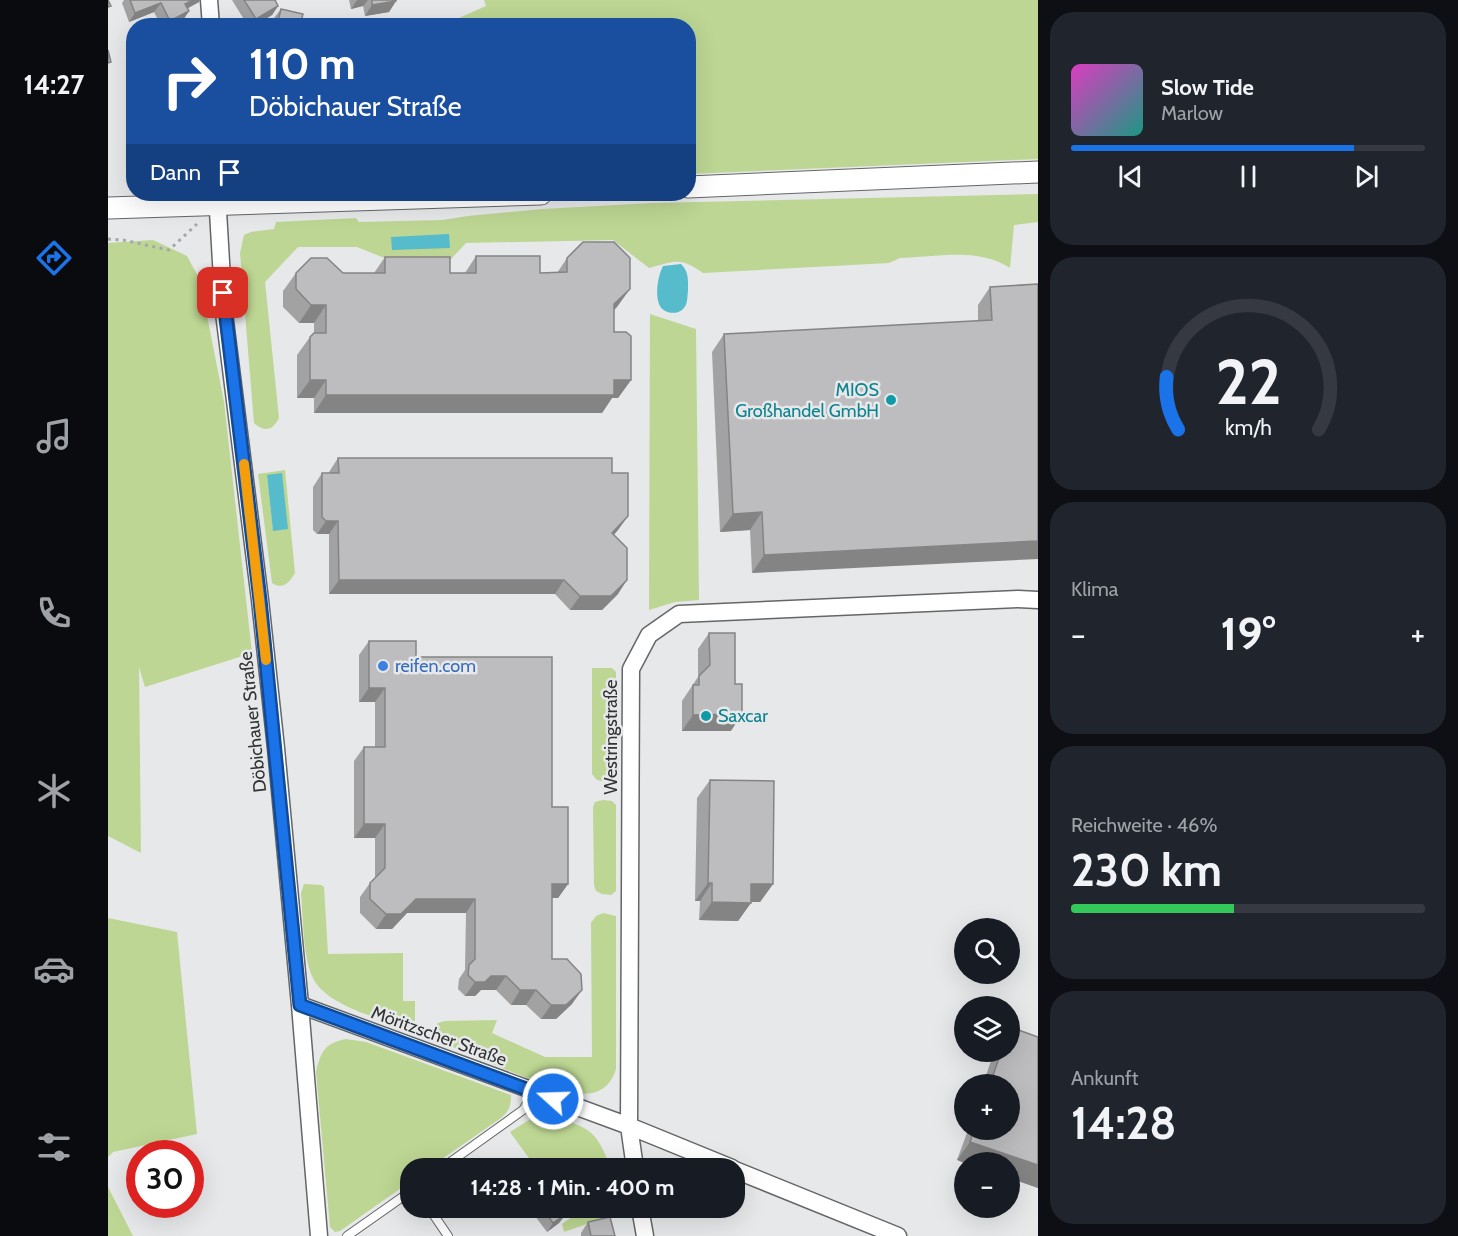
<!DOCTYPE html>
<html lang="de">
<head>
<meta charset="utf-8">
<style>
	:root { --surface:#171b24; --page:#20242c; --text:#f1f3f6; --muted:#9ea1a6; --line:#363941; --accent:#1a73e8 }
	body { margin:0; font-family:Cabin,sans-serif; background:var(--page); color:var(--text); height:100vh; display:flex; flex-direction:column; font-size:22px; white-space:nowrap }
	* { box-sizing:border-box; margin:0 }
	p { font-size:20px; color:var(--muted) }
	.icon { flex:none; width:33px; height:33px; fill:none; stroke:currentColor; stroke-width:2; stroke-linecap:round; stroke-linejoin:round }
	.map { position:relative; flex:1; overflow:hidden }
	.sheet { display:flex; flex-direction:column; gap:12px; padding:12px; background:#0d0f14; width:420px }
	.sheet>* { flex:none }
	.guide { position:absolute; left:18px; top:18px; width:570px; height:183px; border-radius:24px; box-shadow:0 6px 24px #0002; background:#1a4fa0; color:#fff; overflow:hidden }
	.controls { position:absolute; left:846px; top:918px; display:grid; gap:12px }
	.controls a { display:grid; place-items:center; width:66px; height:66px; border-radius:50%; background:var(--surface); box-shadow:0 6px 24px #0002; font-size:30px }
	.speed { position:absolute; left:18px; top:1140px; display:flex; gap:12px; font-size:30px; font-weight:700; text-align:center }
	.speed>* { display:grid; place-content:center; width:78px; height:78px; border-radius:50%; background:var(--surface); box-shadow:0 6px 24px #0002; line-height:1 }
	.speed .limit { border:9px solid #d22; background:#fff; color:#111 }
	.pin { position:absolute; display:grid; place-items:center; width:51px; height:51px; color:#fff; margin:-26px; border-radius:12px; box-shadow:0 3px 9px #0006 }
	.me { position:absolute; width:66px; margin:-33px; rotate:290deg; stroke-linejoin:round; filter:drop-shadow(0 0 4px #0008) }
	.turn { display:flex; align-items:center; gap:21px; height:126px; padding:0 24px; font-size:27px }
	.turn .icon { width:78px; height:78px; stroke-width:2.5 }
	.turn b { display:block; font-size:42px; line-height:51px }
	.then { display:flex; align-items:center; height:57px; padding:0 24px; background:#0003; gap:12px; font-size:22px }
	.big { font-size:45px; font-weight:800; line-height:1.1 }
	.sheet .widget { flex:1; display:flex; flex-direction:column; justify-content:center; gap:9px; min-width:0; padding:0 21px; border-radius:24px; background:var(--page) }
	.sheet .dial { align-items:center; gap:0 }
	.dial svg { height:156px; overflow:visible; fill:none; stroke:var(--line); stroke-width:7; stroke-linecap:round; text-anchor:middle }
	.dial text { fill:var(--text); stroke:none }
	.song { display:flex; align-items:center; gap:18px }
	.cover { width:72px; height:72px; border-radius:9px; background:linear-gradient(135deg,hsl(310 70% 55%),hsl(170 70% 35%)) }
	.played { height:6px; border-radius:3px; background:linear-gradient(90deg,var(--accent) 80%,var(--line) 80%) }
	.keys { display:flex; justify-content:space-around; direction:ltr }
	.heat { display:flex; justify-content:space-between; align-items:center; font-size:33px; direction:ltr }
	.charge { height:9px; border-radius:4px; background:linear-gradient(90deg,#34c759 46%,var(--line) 0) }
	.trip { position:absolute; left:292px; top:1158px; width:345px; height:60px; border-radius:24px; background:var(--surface); box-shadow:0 6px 24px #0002; font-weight:800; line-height:60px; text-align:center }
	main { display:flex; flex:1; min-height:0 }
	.tab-bar { display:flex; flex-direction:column; width:108px; justify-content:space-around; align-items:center; background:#090b0e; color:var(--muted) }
	.tab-bar .icon { width:42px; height:42px }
	.tab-bar .current { color:var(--accent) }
	.tab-bar b { font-size:27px; color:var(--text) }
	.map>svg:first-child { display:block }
	.green { fill:#bdd693; fill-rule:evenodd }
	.water { fill:#56bbca }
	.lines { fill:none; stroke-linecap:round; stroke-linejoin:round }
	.service-casing { stroke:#646667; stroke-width:10 }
	.minor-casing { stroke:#646667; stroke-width:19 }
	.tertiary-casing { stroke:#646667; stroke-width:23 }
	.path { stroke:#a5a7a8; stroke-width:3; stroke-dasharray:3 4.5; stroke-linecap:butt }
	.service { stroke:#fff; stroke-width:8 }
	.minor { stroke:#fff; stroke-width:16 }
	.tertiary { stroke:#fff; stroke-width:21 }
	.wall { fill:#a3a2a3 }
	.shaded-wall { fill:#848485 }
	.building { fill:#bdbcbe; stroke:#848485; stroke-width:1.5 }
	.route-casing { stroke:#114b97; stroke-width:15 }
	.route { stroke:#1a73e8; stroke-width:10 }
	.slow { stroke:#f59e0b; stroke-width:10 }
	.culture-dot { fill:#0f9aa8; stroke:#e6e8ea; stroke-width:2 }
	.shop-dot { fill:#3f7fe0; stroke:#e6e8ea; stroke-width:2 }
	.labels { text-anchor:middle; stroke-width:5; stroke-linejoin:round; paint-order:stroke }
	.culture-label { font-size:18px; fill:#0d838f; stroke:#e6e8ea; text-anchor:end }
	.shop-label { font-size:18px; fill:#366cbe; stroke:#e6e8ea; text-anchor:start }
	.street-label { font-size:18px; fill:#323333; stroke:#e6e8ea }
</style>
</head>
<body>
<main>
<nav class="tab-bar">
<b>14:27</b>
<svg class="icon current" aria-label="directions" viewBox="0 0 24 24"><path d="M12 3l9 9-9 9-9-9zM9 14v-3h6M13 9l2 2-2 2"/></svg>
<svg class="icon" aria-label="music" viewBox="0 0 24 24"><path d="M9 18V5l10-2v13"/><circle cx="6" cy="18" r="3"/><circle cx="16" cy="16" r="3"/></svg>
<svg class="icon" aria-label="phone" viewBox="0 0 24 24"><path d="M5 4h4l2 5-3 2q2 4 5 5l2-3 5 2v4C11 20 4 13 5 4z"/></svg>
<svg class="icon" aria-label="climate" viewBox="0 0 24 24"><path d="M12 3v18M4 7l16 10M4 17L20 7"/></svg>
<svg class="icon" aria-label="car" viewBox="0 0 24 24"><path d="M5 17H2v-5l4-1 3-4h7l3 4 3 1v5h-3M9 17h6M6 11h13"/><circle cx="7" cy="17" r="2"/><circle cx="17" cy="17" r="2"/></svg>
<svg class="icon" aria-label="filters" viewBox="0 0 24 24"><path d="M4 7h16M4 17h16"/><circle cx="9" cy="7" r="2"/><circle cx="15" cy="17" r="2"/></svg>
</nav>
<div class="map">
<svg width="930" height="1236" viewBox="0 0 930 1236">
	<rect width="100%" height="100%" fill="#e6e8ea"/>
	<path class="green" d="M376,0H930V159L581,174L580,26L335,25L378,6Z
		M930,194V222L906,225L902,268C871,247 827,257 792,258L781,263L595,273C572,257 568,261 541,268L505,240L358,243L343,259L284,261L249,247H190L157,282L171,418C165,430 157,433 146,423L132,253L136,235L143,232L166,229L168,222L248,218L251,222L334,220L360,216L435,209L544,203Z
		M45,240L79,256L92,280L116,402L144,653L37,687L31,667L33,853L0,836V243Z
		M542,314L588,329L591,600L567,602L541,610Z
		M177,470L187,573C181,583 175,590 164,583L150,474ZM159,475L180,529H179L165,530Z
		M484,668H504L508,672V775C503,783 497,782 489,780L484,774Z
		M495,800L504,801L508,805V891L503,895L494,894L488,891L486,885L485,807L487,802Z
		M196,884L213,885L216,887L220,954L295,953V1001H307V1027L303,1030C275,1019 216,1006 204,976C195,955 195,916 193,893Z
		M495,913L508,916V1069C504,1082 497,1090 484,1093C456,1099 359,1052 328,1040C325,1033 327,1029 330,1023L337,1021L389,1020L384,1033L437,1057H484L483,923L488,916Z
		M0,918L69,932L89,1134L5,1152L0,1157Z
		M238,1039L258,1042L403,1095C403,1106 401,1111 393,1118L321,1168H303V1181L232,1231L227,1232L222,1227L208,1072C213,1051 217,1043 238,1039Z
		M442,1114C482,1130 487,1127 503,1168H428L402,1132L429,1115Z
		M0,1187L25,1236H0Z
		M461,1208H516V1211L456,1232L454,1224L464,1217L465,1213Z"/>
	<path class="water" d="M341,234L342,248L284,250L283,237Z
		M573,264C581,272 580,280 580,291C579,297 580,304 575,309C568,316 554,313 551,304C547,293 550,276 555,266Z
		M174,473L180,529L165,531L159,475Z"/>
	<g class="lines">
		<defs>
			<path id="service" d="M334,1168L415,1110L426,1092
				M321,1208L340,1236
				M239,1236L303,1191"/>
			<path id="minor" d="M101,0L103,26
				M109,194L116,313L152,600L168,748L192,1005L211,1236
				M192,1005L521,1126L624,1168
				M527,1168L521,1126L523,669L541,635L571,614L910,599L930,600
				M627,1170L790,1236
				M532,1208L537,1236"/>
			<path id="tertiary" d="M580,187L930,172
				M0,208L433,194"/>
		</defs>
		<use href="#service" class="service-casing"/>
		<use href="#minor" class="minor-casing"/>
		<use href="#tertiary" class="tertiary-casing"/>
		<path class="path" d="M0,239L15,240L61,250L89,224"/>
		<use href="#service" class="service"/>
		<use href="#minor" class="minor"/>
		<use href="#tertiary" class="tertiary"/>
	</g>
	<path class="wall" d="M16,0H92L91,2L80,8L81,11L75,20L65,26H53L46,12L21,22L14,3Z
		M124,0H167L170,6L164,15L146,26H140Z
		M241,0H288V1L281,12L257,16L255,6L243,9Z
		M173,9L192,26H164L166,18Z
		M24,70H26V95L21,96L18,79Z
		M368,256L432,273H449L459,258L509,307L506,309V332L523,380L510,398H504L494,413H206V398H189V355L202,337L206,333V323H191L175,307V291L188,273H266L277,257L342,273H357Z
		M930,284L644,573L642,530L612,532L604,352L616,334L870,321V305L882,287Z
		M230,458L504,473L520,516L506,535L510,594L494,610H462L447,594H221V534H209L205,530V487L214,473H221V472Z
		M601,633L623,731H574V701L590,677V649Z
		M261,641L308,657L444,807L460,884L450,898H444V959L464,1004L448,1019H433L418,1005H403L388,990H373L367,996H357L350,989L351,979L357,970L358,913H299L284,929H268L252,913V897L262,883L267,878V838H246V761L256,747H267V702H251V655Z
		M602,780L665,884L652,902H643L630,921L591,920L592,901H587L589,798Z
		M930,1037V1188L902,1178V1162L849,1160L860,1130H902V1084H875L886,1052H902Z
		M427,1208H457L458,1214L451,1223L439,1232L424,1212Z
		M480,1222L507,1236H473V1233Z"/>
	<path class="shaded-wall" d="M85,0H92L91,2L71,13L77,4Z
		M249,0H260L255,6L243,9Z
		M288,1L281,12L257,16L264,5Z
		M53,3L46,12L21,22L27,13Z
		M170,6L164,15L146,26H143L148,19Z
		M81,11L75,20L65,26H59L62,21Z
		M26,89V95L21,96Z
		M522,289L509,307L494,322L506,304Z
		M203,305H218L206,323H191Z
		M202,380H218L206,398H189Z
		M506,380H523L510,398H504L494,413H206L218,395Z
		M654,512L642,530L612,532L625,514Z
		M520,516L510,530L494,547L504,533Z
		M218,521H230L221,534H209Z
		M930,541V559L644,573L656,555Z
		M231,580H456L447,594H221Z
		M519,580L510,594L494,610H462L472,596Z
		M261,688H277L267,702H251Z
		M634,714L623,731H574L585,715Z
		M256,824H277L267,838H246Z
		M600,883H604L592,901H587Z
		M444,884H460L450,898H434Z
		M643,884H665L652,902H630Z
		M308,899H367L358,913H299L284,929H268L278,914Z
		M604,902L643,903L630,921L591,920Z
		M383,976H398L388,990H373L367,996H357L367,982Z
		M412,990H428L418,1005H403Z
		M474,990L464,1004L448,1019H433L443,1005Z
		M862,1142L930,1165V1188L902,1178V1162L856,1163L849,1160Z
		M458,1214L451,1223L439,1232L445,1223Z"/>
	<path class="building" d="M0,0L3,6L0,7Z
		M22,0H85L77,4L81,11L62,21L53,3L27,13Z
		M136,0H167L170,6L148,19Z
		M264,0H288V1L264,5Z
		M173,9L195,14L192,26L169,25Z
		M0,50L3,62L0,63Z
		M475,242H506L522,258V289L506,304V332H518L523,336V380H506V395H218V380H202V337L206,333H218V305H203L188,289V273L203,258H219L235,273H277V257H342V273H368V256H432V273L459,272V258Z
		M930,284V541L656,555L654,512L625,514L616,334L884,320L882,287Z
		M230,458H504V473H520V516L504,533L519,548V580L503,596H472L456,580H231L230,521H218L214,517V473H231Z
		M601,633H627V684H634V714L585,715V685H591V676L602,665Z
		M261,641H308V657H444V807H460V884H444V959H459L473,974L474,990L458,1005H443L428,990H412L398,976H383L377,982H367L360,975L361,965L367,959V899H308L293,914H278L262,899V883L277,868V824H256V747H277V688H261Z
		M602,780L666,781L665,884H643V903L604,902V883H600Z
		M902,1027L930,1037V1165L862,1142L866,1130H902V1084H882L893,1052H902Z
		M434,1208H457L458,1214L445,1223Z
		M502,1217L507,1236H483L480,1222Z"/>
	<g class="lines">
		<defs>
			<path id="route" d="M115,293L152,600L192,1005L445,1099"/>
		</defs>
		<use href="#route" class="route-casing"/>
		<use href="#route" class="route"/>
		<path class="slow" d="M136,464L158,660"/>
	</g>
	<g class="culture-dot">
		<circle cx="783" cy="400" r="6"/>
		<circle cx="598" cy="716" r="6"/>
	</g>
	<circle class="shop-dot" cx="275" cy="666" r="6"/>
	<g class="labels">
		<g class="culture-label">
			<text x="771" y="396">MIOS<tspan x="771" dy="21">Großhandel GmbH</tspan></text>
			<text x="610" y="722" text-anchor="start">Saxcar</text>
		</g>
		<g class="shop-label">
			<text x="287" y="672">reifen.com</text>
		</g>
		<g class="street-label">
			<text transform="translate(145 722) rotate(-96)" y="6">Döbichauer Straße</text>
			<text transform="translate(503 737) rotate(-90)" y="6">Westringstraße</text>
			<text transform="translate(331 1036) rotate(20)" y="6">Möritzscher Straße</text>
		</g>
	</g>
</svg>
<div class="controls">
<a><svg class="icon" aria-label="search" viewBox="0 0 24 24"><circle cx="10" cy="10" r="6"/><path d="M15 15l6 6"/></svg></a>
<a><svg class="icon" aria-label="layers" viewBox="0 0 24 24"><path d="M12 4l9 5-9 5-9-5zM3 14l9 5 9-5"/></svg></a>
<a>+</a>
<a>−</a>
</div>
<div class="speed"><div class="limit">30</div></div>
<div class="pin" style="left:115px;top:293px;background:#d93025"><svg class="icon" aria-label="arrive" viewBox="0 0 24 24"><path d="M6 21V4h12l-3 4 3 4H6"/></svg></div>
<svg class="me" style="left:445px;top:1099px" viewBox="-20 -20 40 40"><circle r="17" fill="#1a73e8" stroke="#fff" stroke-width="3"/><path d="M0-11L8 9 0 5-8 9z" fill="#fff"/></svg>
<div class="trip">14:28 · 1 Min. · 400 m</div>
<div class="guide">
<div class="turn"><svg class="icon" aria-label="right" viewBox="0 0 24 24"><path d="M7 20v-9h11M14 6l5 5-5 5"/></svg><div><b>110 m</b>Döbichauer Straße</div></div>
<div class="then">Dann<svg class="icon" aria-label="arrive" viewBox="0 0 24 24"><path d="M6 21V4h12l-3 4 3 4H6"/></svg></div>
</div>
</div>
<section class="sheet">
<div class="widget">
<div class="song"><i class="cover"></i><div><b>Slow Tide</b><p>Marlow</p></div></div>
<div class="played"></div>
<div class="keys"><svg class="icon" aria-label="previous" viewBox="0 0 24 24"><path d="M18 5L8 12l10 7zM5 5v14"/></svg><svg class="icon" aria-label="pause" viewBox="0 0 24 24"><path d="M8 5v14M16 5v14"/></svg><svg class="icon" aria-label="next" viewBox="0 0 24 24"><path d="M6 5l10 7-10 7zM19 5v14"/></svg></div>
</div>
<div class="widget dial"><svg viewBox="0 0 100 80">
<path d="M14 69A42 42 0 1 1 86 69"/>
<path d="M14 69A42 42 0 0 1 8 42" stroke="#1a73e8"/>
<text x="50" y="56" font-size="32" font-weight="700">22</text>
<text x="50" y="72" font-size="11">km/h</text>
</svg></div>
<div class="widget"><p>Klima</p>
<div class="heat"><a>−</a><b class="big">19°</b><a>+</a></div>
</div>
<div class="widget"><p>Reichweite · 46%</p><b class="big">230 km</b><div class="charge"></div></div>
<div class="widget"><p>Ankunft</p><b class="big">14:28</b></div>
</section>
</main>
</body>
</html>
